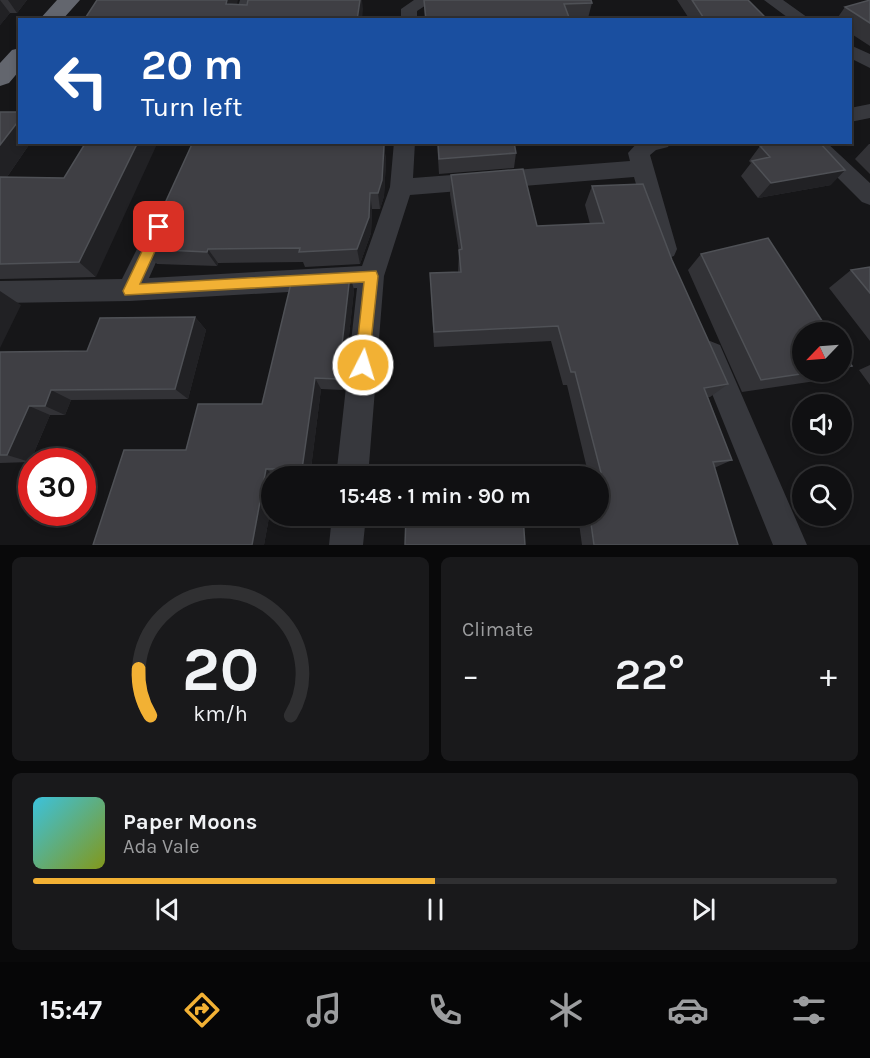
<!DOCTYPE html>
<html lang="en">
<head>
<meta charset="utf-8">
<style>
	:root { --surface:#101012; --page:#19191b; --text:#f1f3f6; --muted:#9c9d9f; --line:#303032; --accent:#f2b134 }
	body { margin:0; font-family:Karla,sans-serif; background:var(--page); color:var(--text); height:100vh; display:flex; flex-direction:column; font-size:22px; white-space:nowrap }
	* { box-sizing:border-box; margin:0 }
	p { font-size:20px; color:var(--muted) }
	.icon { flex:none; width:33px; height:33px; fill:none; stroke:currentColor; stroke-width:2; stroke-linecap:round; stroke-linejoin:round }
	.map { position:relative; height:545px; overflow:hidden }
	.details { display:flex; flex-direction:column; gap:12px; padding:12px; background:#09090a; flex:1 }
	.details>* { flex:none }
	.guide { position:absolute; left:18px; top:18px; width:834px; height:126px; border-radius:0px; box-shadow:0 3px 9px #0003,0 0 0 2px var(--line); background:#1a4fa0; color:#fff; overflow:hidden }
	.needle { width:39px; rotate:245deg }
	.tools { position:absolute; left:792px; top:322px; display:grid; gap:12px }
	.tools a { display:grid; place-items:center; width:60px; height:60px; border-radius:50%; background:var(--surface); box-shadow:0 3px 9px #0003,0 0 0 2px var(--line); font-size:30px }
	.speed { position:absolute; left:18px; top:448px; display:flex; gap:12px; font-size:30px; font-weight:700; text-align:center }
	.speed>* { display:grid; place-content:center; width:78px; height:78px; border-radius:50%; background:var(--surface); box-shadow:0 3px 9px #0003,0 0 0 2px var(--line); line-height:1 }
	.speed .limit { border:9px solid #d22; background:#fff; color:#111 }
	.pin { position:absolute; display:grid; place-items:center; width:51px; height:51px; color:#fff; margin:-26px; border-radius:12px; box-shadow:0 3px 9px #0006 }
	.me { position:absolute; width:66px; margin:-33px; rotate:5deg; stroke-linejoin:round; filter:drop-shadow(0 0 4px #0008) }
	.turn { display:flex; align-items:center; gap:21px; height:126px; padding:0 24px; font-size:27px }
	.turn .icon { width:78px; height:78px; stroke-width:2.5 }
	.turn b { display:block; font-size:42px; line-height:51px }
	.big { font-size:45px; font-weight:600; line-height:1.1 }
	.details .tile { flex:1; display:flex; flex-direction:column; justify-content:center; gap:9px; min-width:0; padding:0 21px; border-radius:9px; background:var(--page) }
	.details .dial { align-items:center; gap:0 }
	.dial svg { height:156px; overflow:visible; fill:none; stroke:var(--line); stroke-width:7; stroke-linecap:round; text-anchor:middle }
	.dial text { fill:var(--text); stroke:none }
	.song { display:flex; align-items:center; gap:18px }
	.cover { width:72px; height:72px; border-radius:9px; background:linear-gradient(135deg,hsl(190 70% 55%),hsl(70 70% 35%)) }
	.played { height:6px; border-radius:3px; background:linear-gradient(90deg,var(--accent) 50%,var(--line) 50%) }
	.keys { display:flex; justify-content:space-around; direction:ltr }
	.heat { display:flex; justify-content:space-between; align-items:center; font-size:33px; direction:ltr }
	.details .tiles { flex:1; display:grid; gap:12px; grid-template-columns:1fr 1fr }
	.tile:last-child { grid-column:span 2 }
	.trip { position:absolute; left:261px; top:466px; width:348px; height:60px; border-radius:30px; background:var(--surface); box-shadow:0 3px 9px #0003,0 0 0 2px var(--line); font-weight:600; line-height:60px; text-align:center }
	.tab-bar { display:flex; height:96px; justify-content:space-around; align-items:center; background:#060607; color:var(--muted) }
	.tab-bar .icon { width:42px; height:42px }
	.tab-bar .current { color:var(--accent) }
	.tab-bar b { font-size:27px; color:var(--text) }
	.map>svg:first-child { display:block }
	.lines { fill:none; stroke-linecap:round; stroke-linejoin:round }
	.street { fill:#37383d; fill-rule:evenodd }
	.highway { fill:#63666e; fill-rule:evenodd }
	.wall { fill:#323236 }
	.shaded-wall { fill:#212124 }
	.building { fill:#3f3f44; stroke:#4f5156; stroke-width:1.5 }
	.route { fill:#f2b134; stroke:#9d7322; stroke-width:1.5 }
</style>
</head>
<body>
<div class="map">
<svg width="870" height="545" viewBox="0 0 870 545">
	<rect width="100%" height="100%" fill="#161618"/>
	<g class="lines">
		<path class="street" d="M240,0H256L251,20H234Z
			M414,0H434L417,11V20H401V9Z
			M764,0H783L811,20H791Z
			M850,45L870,54V68L850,58Z
			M870,104V118L850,122V108Z
			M394,142H415L413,178L630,161L628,153L638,142H671L668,147L656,150L650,155L677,249L674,256L665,259L656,256L634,177L410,195L384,276L368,477H336L357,288L130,301L0,303V281L122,279L154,215L162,213L170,215L174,222L149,278L362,266L390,187Z
			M802,142H826L870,183V205L862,202Z
			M710,341L720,345L807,545H773L696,354L700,345Z
			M332,516H366L363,545H329Z"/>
		<path class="highway" d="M57,0H80L62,20H39Z
			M20,48V70L9,83L0,86V63L12,50Z"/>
	</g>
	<path class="wall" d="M0,0H27L17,13H10L0,25Z
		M424,0L592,3L588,18L569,19L570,20H425Z
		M677,0H748L766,18L765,20H690Z
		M870,0V46L850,33V20H836L845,7Z
		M0,112L20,142H31L7,177L96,277L0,279Z
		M193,142H375V145H384L386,161L384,196L380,209H372L371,233L360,264L305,267L303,262L218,263L217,266L157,264L144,249Z
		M437,142H515V146L516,153L514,168L439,174Z
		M869,144H870V174L855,159Z
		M760,146L831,185L758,198L741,176L751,163L749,161Z
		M451,175L537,226L590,224L585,205L592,186L672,260L728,384L710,397H708L732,460L714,468L738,545H582L578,516H598V477H589L567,385H563L551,341L434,347L430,273L458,272L459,252L450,194Z
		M701,254L802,372H842V350L852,366L829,379L742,392L688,270Z
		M870,267V341L829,288L851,270Z
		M350,275L354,290L343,390L321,389L310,476H276L275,477H272V501L264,545L186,450L262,404Z
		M195,317L206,330L188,399L71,400L65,415H50L30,462L0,463V352L87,351Z
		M870,365V385L859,370Z"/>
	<path class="shaded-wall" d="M0,0L10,13L0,25Z
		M8,0H27L17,13Z
		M227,0H238L233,20L226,4Z
		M360,0H362L363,9L362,20H357Z
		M20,119V142H31L0,187V145Z
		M138,142H158L96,277L79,262Z
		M384,145L386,161L384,196L380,209L378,193Z
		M845,170L831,185L758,198L771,183Z
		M370,193L372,209L371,233L360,264L357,249Z
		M208,249L218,263L217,266L207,252Z
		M350,275L354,290L343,390L338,379Z
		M0,291L21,305L0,348Z
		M195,317L206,330L188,399L175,389Z
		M315,378L321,389L310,476L302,469Z
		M51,390L71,400L65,415L45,406Z
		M29,406L50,415L30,462L7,455Z
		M266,469L276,476L275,477H272V501L264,545H252Z"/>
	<path class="building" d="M97,0H227L226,4L247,5L248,0H360L357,20H84Z
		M424,0H591L592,3L564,4L570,20H426Z
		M692,0H748L766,18L705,20Z
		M870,0V23L845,7Z
		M0,112H20V119L0,145Z
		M86,142H138L79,262L0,264V177L64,178Z
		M193,142H371V145H384L382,180L378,193H370L369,217L357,249L299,252L300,248L208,249L207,252L144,249Z
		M438,142H514L516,153L439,159Z
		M779,142H819L845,170L771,183L752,161L770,157L760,146Z
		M523,169L537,226L604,223L592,186L643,184L672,260L728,384L704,388L732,460L713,462L738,545H594L590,516H598V488H605L575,372H571L558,326L434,332L430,273L461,272L459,250L462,249L451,175Z
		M768,238L830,333H802V372H814L761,380L701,254Z
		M870,267V293L851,270Z
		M350,275L338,379L315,378L302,469H266L252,545H93L124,450H186L198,404H262L292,279Z
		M195,317L175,389L51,390L45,406H29L7,455H0V352L87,351L100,318Z
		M842,350L852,366L842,368Z
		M407,476L478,477H407Z
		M406,516H523L525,545H405Z"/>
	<path class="route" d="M159,222L166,227L140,284L376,271L378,276L368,370L363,372L358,370L355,365L364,282L125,295L123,291L155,224Z"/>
</svg>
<div class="tools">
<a><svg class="needle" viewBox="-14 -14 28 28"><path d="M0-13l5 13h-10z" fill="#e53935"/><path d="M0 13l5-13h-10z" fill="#9c9d9f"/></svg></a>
<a><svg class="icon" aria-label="sound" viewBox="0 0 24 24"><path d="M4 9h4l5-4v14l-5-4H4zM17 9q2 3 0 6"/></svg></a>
<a><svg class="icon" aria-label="search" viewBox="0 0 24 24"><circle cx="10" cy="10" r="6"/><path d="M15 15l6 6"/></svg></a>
</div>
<div class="speed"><div class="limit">30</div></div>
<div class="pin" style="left:159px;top:227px;background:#d93025"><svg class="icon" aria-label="arrive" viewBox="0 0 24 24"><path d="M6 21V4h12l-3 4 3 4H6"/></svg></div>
<svg class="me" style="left:363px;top:365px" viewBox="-20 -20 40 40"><circle r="17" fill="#f2b134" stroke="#fff" stroke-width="3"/><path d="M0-11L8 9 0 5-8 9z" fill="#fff"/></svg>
<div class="trip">15:48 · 1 min · 90 m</div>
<div class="guide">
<div class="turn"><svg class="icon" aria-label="left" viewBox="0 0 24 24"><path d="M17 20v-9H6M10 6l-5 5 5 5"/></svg><div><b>20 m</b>Turn left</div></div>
</div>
</div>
<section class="details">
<div class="tiles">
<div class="tile dial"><svg viewBox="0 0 100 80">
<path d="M14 69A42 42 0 1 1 86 69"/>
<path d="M14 69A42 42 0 0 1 8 45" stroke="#f2b134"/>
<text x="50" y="56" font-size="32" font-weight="700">20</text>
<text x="50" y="72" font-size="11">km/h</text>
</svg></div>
<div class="tile"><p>Climate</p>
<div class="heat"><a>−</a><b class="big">22°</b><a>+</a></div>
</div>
<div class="tile">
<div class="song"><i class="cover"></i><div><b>Paper Moons</b><p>Ada Vale</p></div></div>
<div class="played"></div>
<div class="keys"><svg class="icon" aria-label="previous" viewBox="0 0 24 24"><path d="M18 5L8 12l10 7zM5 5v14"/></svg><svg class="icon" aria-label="pause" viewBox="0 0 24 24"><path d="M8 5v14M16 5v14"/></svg><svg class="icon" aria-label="next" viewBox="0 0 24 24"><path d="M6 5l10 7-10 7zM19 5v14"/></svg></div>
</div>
</div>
</section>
<nav class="tab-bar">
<b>15:47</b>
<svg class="icon current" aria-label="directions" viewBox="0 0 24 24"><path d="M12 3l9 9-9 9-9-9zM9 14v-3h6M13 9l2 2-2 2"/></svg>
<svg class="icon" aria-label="music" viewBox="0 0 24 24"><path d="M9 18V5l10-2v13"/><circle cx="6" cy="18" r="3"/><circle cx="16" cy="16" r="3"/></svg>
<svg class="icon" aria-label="phone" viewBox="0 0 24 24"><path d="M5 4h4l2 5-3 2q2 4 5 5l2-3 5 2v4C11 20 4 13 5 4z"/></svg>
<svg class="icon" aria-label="climate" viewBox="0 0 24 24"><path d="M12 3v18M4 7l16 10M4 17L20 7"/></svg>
<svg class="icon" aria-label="car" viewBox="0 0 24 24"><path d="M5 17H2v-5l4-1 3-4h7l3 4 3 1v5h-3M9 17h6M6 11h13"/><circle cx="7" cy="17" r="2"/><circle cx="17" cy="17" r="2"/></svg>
<svg class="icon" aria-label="filters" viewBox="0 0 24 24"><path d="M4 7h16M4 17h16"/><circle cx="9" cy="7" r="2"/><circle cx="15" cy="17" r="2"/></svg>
</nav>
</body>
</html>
